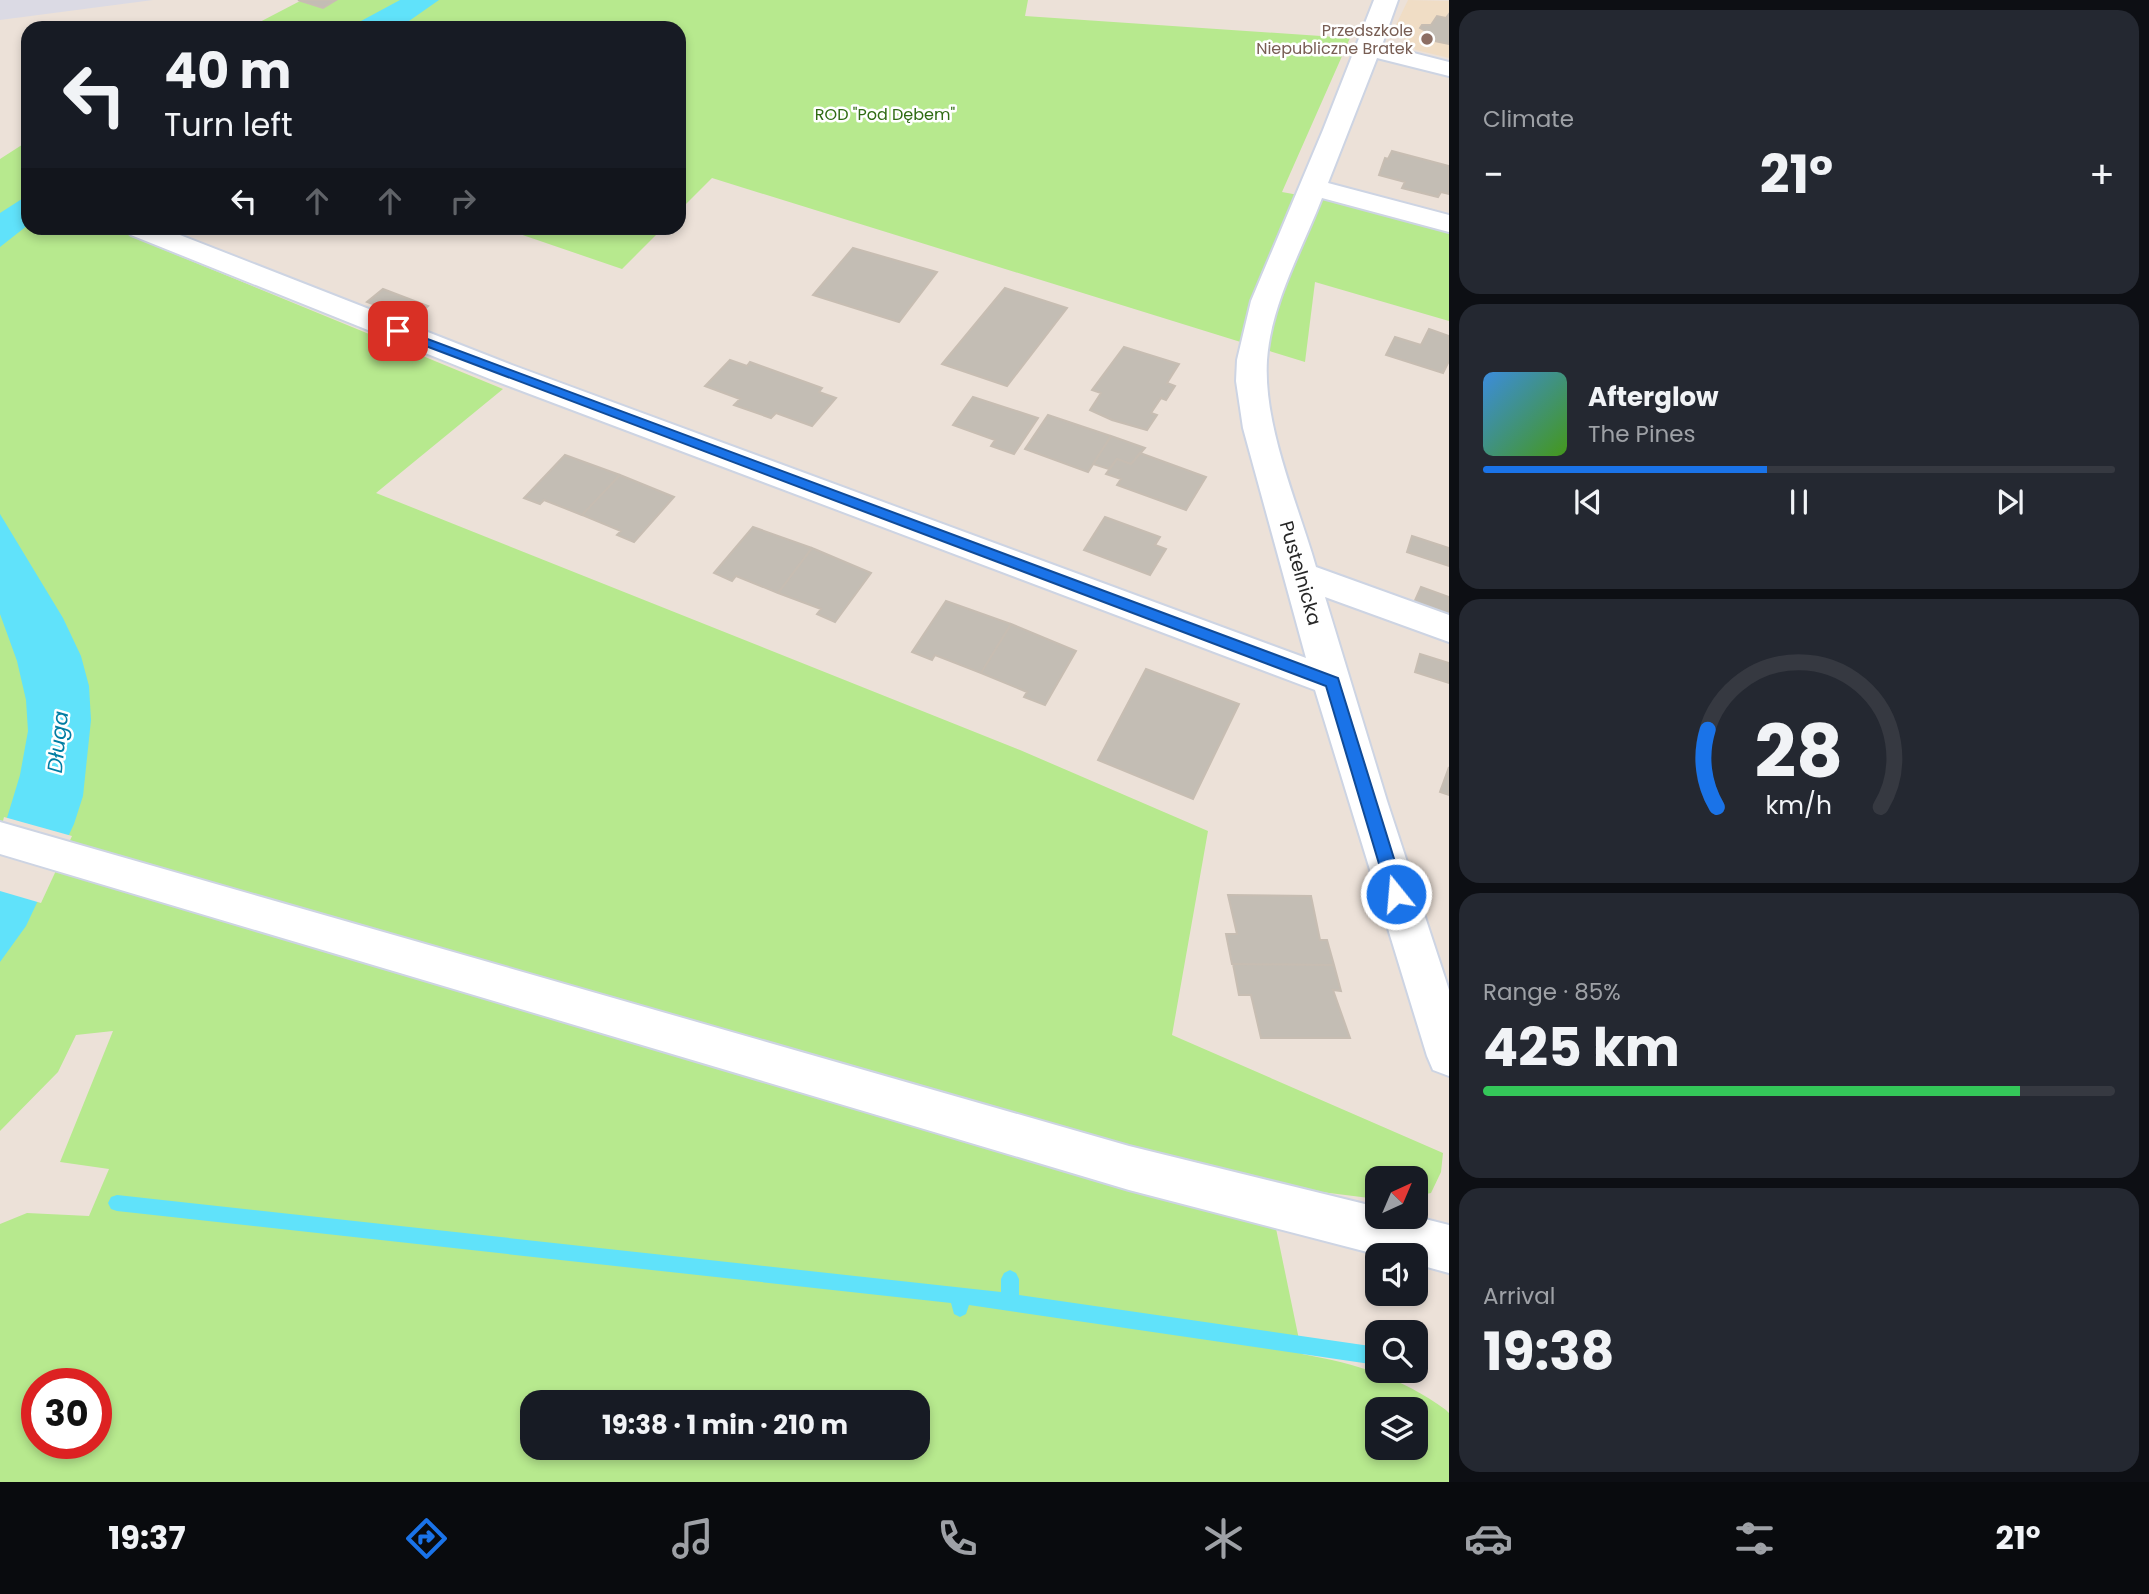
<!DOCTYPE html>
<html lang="en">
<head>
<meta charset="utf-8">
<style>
	:root { --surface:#171b24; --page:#242831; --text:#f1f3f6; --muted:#9ea1a6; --line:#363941; --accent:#1a73e8 }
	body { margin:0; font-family:Poppins,sans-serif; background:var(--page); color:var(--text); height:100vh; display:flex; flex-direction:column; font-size:26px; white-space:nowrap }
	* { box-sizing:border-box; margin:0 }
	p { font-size:23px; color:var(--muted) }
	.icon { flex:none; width:38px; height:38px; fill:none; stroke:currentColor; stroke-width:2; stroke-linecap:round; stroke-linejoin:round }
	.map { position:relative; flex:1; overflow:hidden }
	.drawer { display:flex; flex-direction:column; gap:10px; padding:10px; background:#0d0f14; width:700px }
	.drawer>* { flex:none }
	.guide { position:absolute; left:21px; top:21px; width:665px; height:214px; border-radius:21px; box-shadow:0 4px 10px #0003; background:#171b24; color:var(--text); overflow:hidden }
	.needle { width:46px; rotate:44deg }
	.buttons { position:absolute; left:1365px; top:1166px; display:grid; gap:14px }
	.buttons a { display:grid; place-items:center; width:63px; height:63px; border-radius:14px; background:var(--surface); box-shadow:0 4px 10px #0003; font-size:35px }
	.speed { position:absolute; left:21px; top:1368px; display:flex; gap:14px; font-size:35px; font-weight:700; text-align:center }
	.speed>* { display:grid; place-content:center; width:91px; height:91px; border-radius:50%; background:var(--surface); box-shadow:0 4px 10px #0003; line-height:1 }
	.speed .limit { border:10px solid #d22; background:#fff; color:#111 }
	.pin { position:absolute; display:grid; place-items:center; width:60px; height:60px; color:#fff; margin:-30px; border-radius:14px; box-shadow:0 4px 10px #0006 }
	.me { position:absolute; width:77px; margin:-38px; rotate:343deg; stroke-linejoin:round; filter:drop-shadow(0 0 5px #0008) }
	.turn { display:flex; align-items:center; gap:24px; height:147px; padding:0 28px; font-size:32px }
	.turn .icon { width:91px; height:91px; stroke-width:2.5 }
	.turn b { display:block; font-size:49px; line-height:60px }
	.lanes { display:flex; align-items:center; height:66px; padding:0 28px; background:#0003; justify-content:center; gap:35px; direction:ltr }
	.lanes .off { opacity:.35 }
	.big { font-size:52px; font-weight:700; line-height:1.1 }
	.drawer .tile { flex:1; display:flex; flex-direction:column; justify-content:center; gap:10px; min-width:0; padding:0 24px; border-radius:21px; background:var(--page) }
	.drawer .dial { align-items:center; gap:0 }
	.dial svg { height:182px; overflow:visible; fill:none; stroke:var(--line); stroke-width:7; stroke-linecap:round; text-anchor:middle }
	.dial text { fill:var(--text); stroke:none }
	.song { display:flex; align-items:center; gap:21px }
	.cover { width:84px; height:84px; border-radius:10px; background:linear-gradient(135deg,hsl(210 70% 55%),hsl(100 70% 35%)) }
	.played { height:7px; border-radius:4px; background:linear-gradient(90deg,var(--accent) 45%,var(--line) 45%) }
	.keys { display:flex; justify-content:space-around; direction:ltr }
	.heat { display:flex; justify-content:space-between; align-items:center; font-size:38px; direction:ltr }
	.charge { height:10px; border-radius:5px; background:linear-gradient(90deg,#34c759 85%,var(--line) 0) }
	.trip { position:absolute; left:520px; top:1390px; width:410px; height:70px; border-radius:21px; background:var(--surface); box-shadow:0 4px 10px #0003; font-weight:700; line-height:70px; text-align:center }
	.menu { display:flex; height:112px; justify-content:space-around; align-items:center; background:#090b0e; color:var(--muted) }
	.menu .icon { width:49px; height:49px }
	.menu .current { color:var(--accent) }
	.menu b { font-size:32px; color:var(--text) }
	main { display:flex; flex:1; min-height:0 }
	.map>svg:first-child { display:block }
	.industrial { fill:#dbdae4 }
	.education { fill:#f0ddc5 }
	.green { fill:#b7e98e; fill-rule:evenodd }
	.water { fill:#60e2fa }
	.pier { fill:#ece1d8 }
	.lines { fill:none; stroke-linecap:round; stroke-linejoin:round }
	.stream { fill:#60e2fa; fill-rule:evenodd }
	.building { fill:#c3bdb4; stroke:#c7bdb2; stroke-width:2 }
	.minor-casing { stroke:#cdd4e3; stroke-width:4 }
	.minor { fill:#fff; fill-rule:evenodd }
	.route { fill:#1a73e8; stroke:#114b97; stroke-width:2 }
	.education-dot { fill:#8d6e63; stroke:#fff; stroke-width:2.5 }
	.labels { text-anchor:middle; stroke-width:5; stroke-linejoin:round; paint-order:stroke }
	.far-education-label { font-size:16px; fill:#785e54; stroke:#fff; text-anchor:end }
	.far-park-label { font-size:16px; fill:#2f6b13; stroke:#fff }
	.street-label { font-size:19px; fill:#282828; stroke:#fff }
	.water-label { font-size:21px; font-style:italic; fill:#017da3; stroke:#fff }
</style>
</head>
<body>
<main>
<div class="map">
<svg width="1449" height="1482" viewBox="0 0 1449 1482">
	<rect width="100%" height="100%" fill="#ece1d8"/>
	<path class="industrial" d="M0,0H153L0,20Z"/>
	<path class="education" d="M1408,0L1449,1V58L1416,50L1394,29Z"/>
	<path class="green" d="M302,0H1028L1025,16L1350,38L1282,192L1342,203L1449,233V321L1315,282L1305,362L712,178L679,211V28H248Z
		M28,141V228H111L503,389L376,493L1020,750L1208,831L1172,1035L1443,1153L1441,1172L1431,1193L1416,1196V1178H1377V1199L1267,1185L1302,1354C1357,1364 1401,1377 1446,1410L1449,1413V1482H0V1224L27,1213L89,1216L109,1169L60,1162L113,1031L76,1035L58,1072L0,1131V159ZM37,1384H96V1444H37ZM532,1402H917V1447H532ZM1377,1409H1416V1447H1377Z
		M502,228H663L622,269Z"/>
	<path class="water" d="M400,0H439L399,28H348Z
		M28,195V225L0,247V213Z
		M0,514L63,618L81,656L89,686L91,720L83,796L74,824L26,926L0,962V841L20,775L28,731L26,700L17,661L0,614Z"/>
	<path class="pier" d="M4,817L72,836L41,903L0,891V833Z"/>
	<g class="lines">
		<path class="stream" d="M117,1195L1001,1292V1279L1004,1273L1010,1270L1016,1273L1019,1279V1295L1377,1347V1365L969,1305L966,1314L960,1317L954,1314L951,1303L117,1211L111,1209L108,1203L111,1197Z
			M1416,1360L1425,1362L1427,1369L1425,1376L1418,1378L1409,1376L1407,1370H1416Z"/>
	</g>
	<path class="building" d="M298,0H336L323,8Z
		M1449,14V44L1425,39L1429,33L1420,28L1422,25H1431L1437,16L1446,18Z
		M1392,151L1449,166V194L1441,192L1438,197L1402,188L1405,182L1379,175L1385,158L1388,159Z
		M853,248L937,272L899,322L813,295Z
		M1005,288L1067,308L1007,386L942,364Z
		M383,289L428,306L413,319L367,302Z
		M1429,329L1449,336V361L1443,373L1386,355L1395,337L1421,345Z
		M1124,347L1179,364L1167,383L1175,386L1166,400L1161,398L1151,413L1157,415L1147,430L1112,420L1090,410L1101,393L1092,390Z
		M730,360L747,366L750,362L822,388L819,392L836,398L812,426L776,413L771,418L734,405L740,399L705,386Z
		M973,397L1038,418L1014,454L991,446L995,440L953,425Z
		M1048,415L1111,436L1088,472L1025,449Z
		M1111,436L1145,448L1131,464L1117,459L1109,469L1093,464Z
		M1140,453L1206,477L1186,510L1117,485L1121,479L1106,474L1117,459L1131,464Z
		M565,455L620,475L582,515L544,500L540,504L524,498Z
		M620,475L674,497L634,542L617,535L621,531L582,515Z
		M1105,517L1160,537L1155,545L1166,549L1150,575L1084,550Z
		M753,527L812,548L778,593L736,576L732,581L714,573Z
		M1412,536L1449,548V566L1407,552Z
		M812,548L871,573L835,622L817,614L821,609L778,593Z
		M1421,587L1449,597V618L1413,605Z
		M946,601L1011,624L981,673L935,655L932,660L912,652Z
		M1011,624L1076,651L1045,705L1024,697L1027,692L981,673Z
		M1420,654L1449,663V683L1415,672Z
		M1146,669L1239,704L1193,799L1098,760Z
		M1449,767V795L1440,792Z
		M1228,895L1311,896L1320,940H1327L1334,965L1232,964L1226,934H1237Z
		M1233,964L1334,965L1341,991L1333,990L1350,1038H1261L1251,995H1239Z"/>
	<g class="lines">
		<defs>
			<path id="minor" d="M1374,0H1398L1382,45L1449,62V76L1377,58L1328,183L1449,215V232L1322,198C1302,250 1271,303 1267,360C1263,426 1298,504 1316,567L1449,615V642L1325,597L1387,801L1449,990V1076L1433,1070L1427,1056L1315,690L490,379L131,235L127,229L162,228L512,365L1306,658L1243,428L1236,381L1237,360L1251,301L1323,130Z
				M0,822L1129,1146L1377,1207V1216H1413L1449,1225V1273L1416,1264V1255H1379L1129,1190L0,854Z"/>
		</defs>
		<use href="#minor" class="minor-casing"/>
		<use href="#minor" class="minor"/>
	</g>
	<path class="route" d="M398,328L1338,678L1405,894L1402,899H1390L1388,894L1326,686L394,334V329Z"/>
	<circle class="education-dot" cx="1427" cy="39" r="7"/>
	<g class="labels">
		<g class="far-education-label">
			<text x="1413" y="36">Przedszkole<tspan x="1413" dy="18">Niepubliczne Bratek</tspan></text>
		</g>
		<g class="far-park-label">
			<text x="885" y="120">ROD "Pod Dębem"</text>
		</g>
		<g class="street-label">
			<text transform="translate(1301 573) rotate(74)" y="7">Pustelnicka</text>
		</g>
		<g class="water-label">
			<text transform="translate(58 742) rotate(-84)" y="7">Długa</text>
		</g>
	</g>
</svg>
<div class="buttons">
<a><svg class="needle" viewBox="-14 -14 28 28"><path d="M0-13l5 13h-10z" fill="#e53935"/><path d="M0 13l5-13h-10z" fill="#9ea1a6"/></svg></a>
<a><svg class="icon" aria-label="sound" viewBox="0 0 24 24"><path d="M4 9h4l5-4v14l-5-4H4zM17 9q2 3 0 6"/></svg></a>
<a><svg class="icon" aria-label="search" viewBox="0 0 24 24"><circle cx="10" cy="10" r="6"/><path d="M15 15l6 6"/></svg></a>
<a><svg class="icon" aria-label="layers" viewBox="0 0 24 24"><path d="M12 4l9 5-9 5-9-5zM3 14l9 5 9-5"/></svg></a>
</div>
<div class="speed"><div class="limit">30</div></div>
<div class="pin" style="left:398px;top:331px;background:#d93025"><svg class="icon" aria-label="arrive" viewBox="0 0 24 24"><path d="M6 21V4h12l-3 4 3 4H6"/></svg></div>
<svg class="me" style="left:1396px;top:894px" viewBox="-20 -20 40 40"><circle r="17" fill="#1a73e8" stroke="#fff" stroke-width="3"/><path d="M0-11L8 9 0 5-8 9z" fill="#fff"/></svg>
<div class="trip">19:38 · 1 min · 210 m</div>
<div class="guide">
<div class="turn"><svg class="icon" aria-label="left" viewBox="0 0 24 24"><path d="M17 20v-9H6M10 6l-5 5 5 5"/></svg><div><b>40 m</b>Turn left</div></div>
<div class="lanes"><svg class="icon" aria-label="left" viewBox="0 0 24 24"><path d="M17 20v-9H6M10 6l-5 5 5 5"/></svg><svg class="icon off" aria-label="ahead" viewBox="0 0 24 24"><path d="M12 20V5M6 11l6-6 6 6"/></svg><svg class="icon off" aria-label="ahead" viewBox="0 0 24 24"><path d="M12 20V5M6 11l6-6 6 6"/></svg><svg class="icon off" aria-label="right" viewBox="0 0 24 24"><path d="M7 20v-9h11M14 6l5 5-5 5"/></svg></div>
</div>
</div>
<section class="drawer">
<div class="tile"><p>Climate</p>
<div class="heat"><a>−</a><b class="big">21°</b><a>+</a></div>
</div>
<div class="tile">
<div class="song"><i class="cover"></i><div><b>Afterglow</b><p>The Pines</p></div></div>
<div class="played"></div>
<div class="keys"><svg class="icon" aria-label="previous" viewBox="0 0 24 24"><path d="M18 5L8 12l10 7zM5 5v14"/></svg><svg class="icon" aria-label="pause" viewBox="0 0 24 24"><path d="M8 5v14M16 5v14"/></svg><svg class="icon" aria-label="next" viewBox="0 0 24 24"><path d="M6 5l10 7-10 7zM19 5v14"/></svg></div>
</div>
<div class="tile dial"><svg viewBox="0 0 100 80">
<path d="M14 69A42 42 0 1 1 86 69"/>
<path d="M14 69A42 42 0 0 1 10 35" stroke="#1a73e8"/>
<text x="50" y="56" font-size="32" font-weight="700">28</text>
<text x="50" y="72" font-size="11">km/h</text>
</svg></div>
<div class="tile"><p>Range · 85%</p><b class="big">425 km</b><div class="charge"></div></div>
<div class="tile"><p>Arrival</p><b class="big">19:38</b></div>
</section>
</main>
<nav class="menu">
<b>19:37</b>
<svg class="icon current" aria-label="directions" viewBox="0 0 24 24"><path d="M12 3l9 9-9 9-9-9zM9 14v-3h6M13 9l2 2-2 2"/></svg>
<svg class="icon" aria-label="music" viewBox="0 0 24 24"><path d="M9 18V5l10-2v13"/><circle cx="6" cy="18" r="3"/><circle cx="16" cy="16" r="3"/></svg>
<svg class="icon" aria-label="phone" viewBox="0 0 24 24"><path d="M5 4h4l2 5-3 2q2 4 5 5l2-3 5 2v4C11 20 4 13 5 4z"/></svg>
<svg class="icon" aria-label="climate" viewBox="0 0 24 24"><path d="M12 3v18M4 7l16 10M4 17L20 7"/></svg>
<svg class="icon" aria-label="car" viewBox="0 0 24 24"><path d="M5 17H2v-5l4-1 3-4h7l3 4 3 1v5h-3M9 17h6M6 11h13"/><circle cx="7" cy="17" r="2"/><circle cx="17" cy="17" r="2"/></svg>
<svg class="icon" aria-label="filters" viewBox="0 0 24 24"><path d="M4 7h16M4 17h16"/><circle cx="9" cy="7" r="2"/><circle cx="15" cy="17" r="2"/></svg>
<b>21°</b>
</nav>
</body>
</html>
